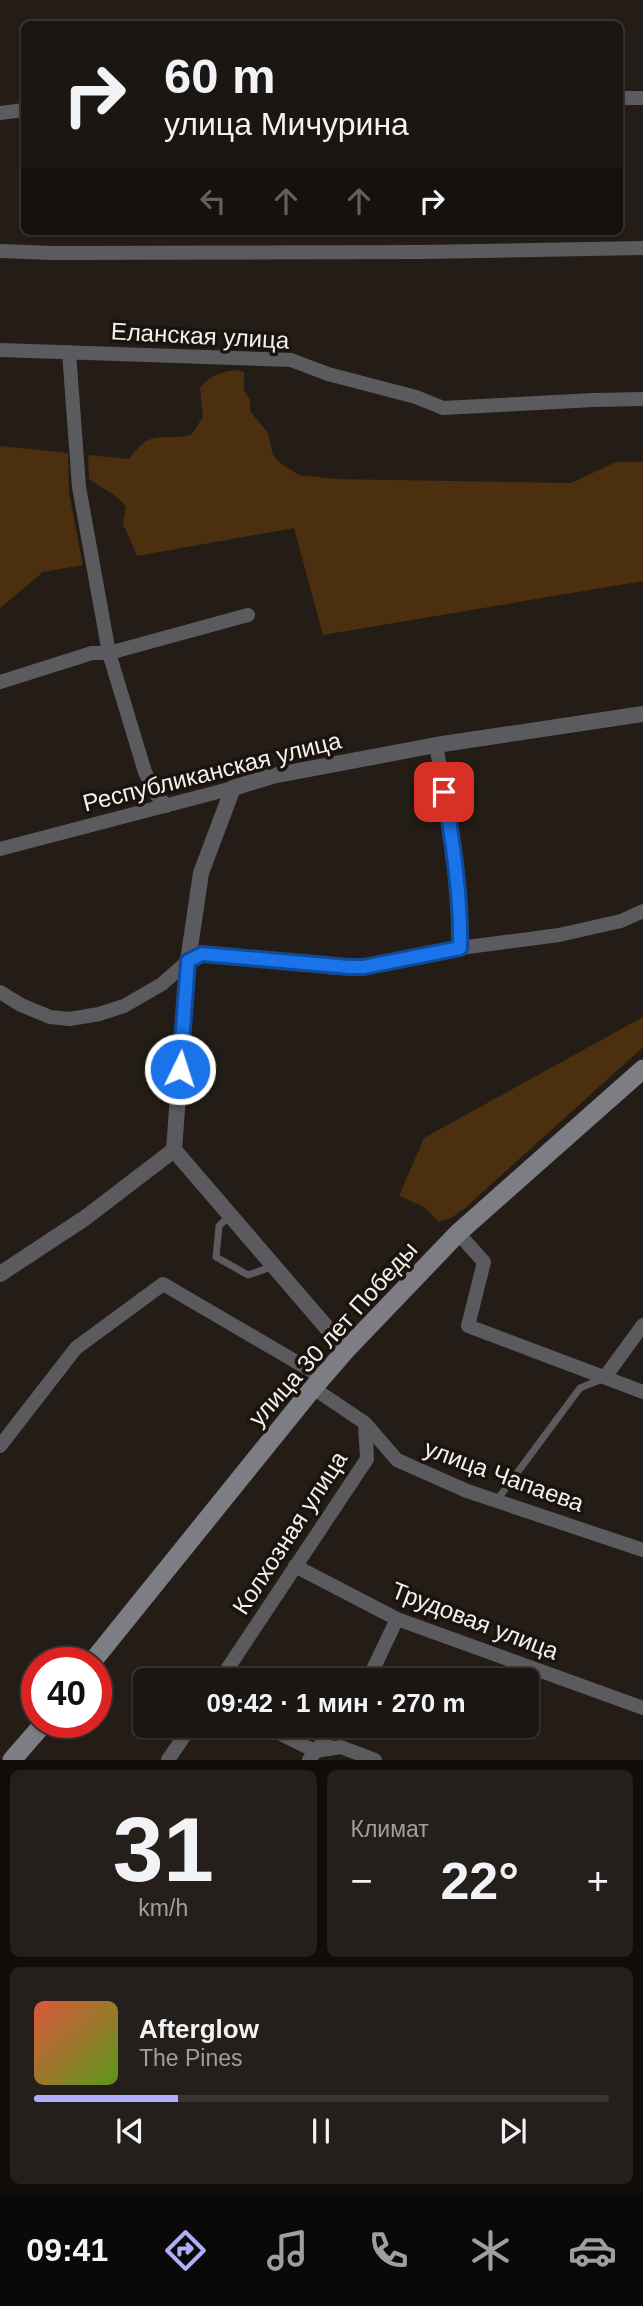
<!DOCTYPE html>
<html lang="ru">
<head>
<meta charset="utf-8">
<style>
	:root { --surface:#1b1611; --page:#241f1a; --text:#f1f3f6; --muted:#a09f9f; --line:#393531; --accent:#afaefa }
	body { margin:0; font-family:Helvetica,sans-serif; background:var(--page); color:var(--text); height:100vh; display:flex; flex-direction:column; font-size:26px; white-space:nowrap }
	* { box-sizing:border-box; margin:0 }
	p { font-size:23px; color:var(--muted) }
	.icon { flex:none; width:38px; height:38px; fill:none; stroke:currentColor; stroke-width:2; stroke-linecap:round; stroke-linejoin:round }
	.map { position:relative; height:1760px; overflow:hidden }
	.side { display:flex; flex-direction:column; gap:10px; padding:10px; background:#0f0c09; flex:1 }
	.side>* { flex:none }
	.banner { position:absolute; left:21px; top:21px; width:602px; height:214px; border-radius:10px; box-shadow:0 2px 5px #0004,0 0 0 2px var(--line); background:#1b1611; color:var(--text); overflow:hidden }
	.speed { position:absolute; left:21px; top:1647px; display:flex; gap:14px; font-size:35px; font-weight:700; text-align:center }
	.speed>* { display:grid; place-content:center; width:91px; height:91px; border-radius:50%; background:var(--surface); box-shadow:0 2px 5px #0004,0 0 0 2px var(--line); line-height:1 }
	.speed .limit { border:10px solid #d22; background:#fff; color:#111 }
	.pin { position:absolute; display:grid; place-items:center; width:60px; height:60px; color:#fff; margin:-30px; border-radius:14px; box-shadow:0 4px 10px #0006 }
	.me { position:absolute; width:77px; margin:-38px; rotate:4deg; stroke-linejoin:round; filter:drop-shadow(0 0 5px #0008) }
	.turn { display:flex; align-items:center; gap:24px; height:147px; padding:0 28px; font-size:32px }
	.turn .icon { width:91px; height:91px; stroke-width:2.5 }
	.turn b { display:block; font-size:49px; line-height:60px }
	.lanes { display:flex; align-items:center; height:66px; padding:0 28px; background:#0003; justify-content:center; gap:35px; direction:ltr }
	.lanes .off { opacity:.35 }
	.big { font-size:52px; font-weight:700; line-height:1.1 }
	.side .widget { flex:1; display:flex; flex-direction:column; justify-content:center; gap:10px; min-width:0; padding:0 24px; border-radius:10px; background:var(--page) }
	.side .dial { align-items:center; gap:0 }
	.dial b { font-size:91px; line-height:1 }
	.song { display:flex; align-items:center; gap:21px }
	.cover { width:84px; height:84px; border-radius:10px; background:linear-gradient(135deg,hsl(10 70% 55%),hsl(90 70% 35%)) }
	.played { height:7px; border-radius:4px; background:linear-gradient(90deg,var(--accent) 25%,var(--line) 25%) }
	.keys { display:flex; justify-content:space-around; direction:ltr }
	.heat { display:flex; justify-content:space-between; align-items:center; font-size:38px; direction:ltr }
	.side .tiles { flex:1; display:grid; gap:10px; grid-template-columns:1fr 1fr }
	.widget:last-child { grid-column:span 2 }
	.trip { position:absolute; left:133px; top:1668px; width:406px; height:70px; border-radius:10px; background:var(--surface); box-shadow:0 2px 5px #0004,0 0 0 2px var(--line); font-weight:700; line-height:70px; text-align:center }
	.menu { display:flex; height:112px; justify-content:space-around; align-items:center; background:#0b0907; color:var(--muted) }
	.menu .icon { width:49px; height:49px }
	.menu .current { color:var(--accent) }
	.menu b { font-size:32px; color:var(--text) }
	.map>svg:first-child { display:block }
	.green { fill:#4b2f0e }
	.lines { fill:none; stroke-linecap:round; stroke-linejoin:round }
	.service { stroke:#5b5b5f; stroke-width:7 }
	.minor { stroke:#5b5b5f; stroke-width:14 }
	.tertiary { stroke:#5b5b5f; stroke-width:16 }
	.secondary { stroke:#7d7d84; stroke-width:19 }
	.route-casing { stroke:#114b97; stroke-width:18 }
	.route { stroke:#1a73e8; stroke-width:12 }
	.labels { text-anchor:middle; stroke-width:7; stroke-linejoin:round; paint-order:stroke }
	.street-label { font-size:24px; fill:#f5f0ec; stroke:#1b140e }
</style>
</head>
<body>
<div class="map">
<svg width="643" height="1760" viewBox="0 0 643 1760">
	<rect width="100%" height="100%" fill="#241d17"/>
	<path class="green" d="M237,370L244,372V390L250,400V411L268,433L273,455L280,463L299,475L335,479L571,483L616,462H643V581L323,635L294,528L137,556L123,524L126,507C117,494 102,489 89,479L88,455L129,459C153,427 157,442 191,435L203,417L200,388C211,375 220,372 237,370Z
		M0,446L68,453L69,493L83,565L43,572L0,608Z
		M643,1017V1047L464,1209L451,1218L439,1222L424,1207L399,1196L424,1138Z"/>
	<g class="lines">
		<path class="service" d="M230,1215L219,1226L216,1257L248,1275L274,1266
			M497,1500L580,1388L602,1379"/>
		<path class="minor" d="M620,98H643
			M0,113L24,110
			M0,251L52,253L422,252L643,248
			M0,350L291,360L328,374L416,397L443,408L594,400L643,399
			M69,352L79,487L109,653L145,772L156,794L166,806
			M0,682L92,653H109L248,615
			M436,745C448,812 461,880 460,948
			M0,849L233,788
			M0,992L21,1005L50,1017L70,1019L99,1014L124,1006L162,984L188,961L202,954L284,960L335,968L364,967L460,948L559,935L621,921L643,911
			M458,1233L484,1262L468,1326L643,1392
			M605,1377L643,1325
			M365,1423L397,1460L467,1491L643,1550
			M0,1446L76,1348L163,1284L322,1377
			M295,1566L397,1619L643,1708
			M220,1680L367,1459L365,1423L313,1388
			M368,1680L397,1619
			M265,1726L315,1751L341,1747L375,1760
			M168,1760L191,1726
			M309,1760L335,1726"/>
		<path class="tertiary" d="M174,1150L346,1350
			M0,1274L85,1218L174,1150L188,961L201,873L233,788L272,776L436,745L643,714"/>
		<path class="secondary" d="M92,1662L313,1388L346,1350L458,1233L643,1069
			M12,1760L45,1722"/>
	</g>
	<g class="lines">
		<defs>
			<path id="route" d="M180,1069L188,961L202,954L349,967H364L460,948C461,896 453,843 444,792"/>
		</defs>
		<use href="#route" class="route-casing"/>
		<use href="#route" class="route"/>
	</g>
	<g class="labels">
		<g class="street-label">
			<text transform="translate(200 336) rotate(3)" y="8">Еланская улица</text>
			<text transform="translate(212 772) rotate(-14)" y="8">Республиканская улица</text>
			<text transform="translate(333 1334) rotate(-48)" y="8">улица 30 лет Победы</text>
			<text transform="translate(504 1476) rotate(20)" y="8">улица Чапаева</text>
			<text transform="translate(290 1533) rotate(-57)" y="8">Колхозная улица</text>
			<text transform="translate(475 1621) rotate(21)" y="8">Трудовая улица</text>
		</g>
	</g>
</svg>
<div class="speed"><div class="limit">40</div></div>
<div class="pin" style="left:444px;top:792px;background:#d93025"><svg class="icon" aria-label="arrive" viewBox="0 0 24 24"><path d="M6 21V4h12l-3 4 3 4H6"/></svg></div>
<svg class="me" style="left:180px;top:1069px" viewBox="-20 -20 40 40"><circle r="17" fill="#1a73e8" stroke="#fff" stroke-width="3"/><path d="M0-11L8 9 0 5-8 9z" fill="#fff"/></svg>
<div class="trip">09:42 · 1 мин · 270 m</div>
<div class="banner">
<div class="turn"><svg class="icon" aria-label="right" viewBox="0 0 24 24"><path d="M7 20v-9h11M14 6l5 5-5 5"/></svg><div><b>60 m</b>улица Мичурина</div></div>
<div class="lanes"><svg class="icon off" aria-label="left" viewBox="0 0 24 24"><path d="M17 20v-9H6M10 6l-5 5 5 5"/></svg><svg class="icon off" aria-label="ahead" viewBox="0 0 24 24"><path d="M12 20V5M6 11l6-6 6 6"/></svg><svg class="icon off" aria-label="ahead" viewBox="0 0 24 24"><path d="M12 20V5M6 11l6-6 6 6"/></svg><svg class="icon" aria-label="right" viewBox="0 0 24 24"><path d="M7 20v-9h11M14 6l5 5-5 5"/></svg></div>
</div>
</div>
<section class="side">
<div class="tiles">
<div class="widget dial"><b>31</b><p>km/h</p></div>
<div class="widget"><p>Климат</p>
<div class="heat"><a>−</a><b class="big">22°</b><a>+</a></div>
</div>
<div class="widget">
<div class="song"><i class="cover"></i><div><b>Afterglow</b><p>The Pines</p></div></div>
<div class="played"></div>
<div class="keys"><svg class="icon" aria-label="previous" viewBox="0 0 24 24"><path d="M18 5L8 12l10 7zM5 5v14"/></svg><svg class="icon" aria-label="pause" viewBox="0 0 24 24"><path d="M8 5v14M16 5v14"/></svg><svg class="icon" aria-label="next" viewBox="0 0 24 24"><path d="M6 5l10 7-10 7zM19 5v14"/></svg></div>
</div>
</div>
</section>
<nav class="menu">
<b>09:41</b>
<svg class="icon current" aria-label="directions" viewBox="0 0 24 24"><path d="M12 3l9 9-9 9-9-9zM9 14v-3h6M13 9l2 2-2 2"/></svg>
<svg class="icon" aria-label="music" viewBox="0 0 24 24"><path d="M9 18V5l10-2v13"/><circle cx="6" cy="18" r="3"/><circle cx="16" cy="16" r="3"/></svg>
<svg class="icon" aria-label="phone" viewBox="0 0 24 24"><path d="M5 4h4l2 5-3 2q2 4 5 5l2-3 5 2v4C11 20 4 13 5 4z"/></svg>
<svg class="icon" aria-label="climate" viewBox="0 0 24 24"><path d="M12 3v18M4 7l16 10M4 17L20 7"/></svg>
<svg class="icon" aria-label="car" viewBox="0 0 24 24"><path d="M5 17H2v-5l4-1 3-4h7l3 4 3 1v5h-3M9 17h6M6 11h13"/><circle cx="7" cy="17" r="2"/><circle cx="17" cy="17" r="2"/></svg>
</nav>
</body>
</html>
